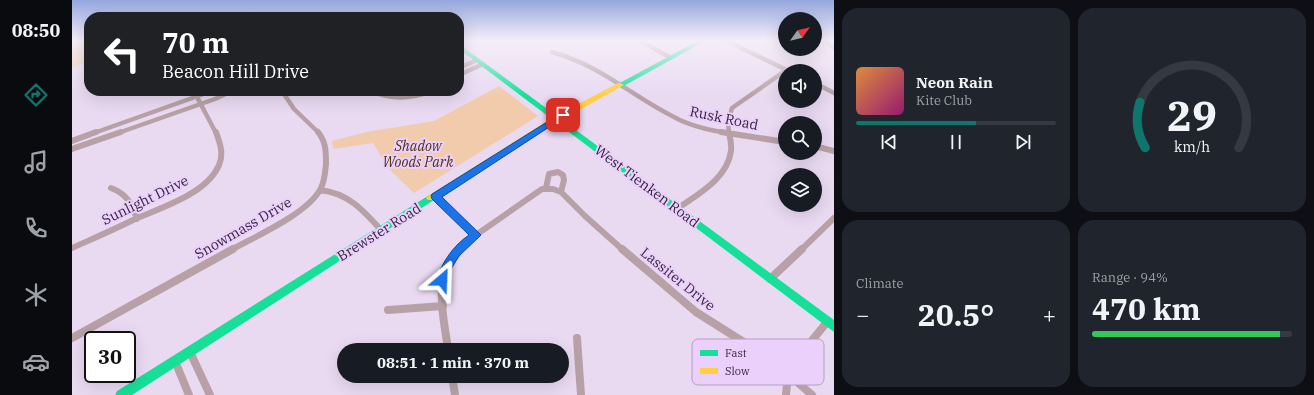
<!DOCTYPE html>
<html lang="en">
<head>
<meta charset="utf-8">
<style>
	:root { --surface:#171b24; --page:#20242c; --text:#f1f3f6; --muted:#9ea1a6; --line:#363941; --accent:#0f766e }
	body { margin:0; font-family:"IBM Plex Serif",serif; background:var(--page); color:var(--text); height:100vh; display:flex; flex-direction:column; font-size:15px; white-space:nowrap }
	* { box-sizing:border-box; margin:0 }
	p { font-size:13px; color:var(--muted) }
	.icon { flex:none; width:22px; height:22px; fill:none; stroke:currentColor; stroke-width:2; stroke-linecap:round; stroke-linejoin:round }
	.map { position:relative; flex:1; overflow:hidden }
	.drawer { display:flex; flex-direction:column; gap:8px; padding:8px; background:#0d0f14; width:480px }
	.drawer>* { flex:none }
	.hud { position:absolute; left:12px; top:12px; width:380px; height:84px; border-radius:16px; box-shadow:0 4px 16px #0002; background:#202124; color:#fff; overflow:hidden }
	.needle { width:26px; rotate:56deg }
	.tools { position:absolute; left:706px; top:12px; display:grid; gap:8px }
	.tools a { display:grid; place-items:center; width:44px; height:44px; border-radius:50%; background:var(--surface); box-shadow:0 4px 16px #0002; font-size:20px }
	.speed { position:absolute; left:12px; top:331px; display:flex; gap:8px; font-size:20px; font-weight:700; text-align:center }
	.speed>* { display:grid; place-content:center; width:52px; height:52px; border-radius:50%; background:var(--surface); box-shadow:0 4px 16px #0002; line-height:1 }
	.speed .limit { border:2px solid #111; border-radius:6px; background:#fff; color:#111 }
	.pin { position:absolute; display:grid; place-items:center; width:34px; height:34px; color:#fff; margin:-17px; border-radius:8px; box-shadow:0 2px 6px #0006 }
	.me { position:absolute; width:44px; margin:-22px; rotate:26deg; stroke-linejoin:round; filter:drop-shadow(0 0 3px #0008) }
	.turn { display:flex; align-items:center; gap:14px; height:84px; padding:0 12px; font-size:18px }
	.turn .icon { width:52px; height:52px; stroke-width:2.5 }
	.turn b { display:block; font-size:28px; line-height:34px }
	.big { font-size:30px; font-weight:800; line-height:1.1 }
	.drawer .widget { flex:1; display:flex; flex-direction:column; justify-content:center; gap:6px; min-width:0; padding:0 14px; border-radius:16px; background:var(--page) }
	.drawer .dial { align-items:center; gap:0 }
	.dial svg { height:104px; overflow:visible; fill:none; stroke:var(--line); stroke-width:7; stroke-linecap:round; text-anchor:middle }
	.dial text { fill:var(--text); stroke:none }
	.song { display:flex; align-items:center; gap:12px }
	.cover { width:48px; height:48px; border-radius:6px; background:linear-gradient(135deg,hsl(30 70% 55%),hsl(320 70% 35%)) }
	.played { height:4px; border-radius:2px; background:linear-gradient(90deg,var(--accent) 60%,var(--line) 60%) }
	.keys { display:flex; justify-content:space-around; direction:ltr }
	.heat { display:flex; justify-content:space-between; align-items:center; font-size:22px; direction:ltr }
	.charge { height:6px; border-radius:3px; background:linear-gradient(90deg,#34c759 94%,var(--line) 0) }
	.drawer .tiles { flex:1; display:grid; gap:8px; grid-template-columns:repeat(2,1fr) }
	.trip { position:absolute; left:265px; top:343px; width:232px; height:40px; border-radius:20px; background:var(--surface); box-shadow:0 4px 16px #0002; font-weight:800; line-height:40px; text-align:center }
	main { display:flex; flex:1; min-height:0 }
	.tabs { display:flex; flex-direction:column; width:72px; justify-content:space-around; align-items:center; background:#090b0e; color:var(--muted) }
	.tabs .icon { width:28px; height:28px }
	.tabs .on { color:var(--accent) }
	.tabs b { font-size:18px; color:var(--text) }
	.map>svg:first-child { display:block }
	.green { fill:#f1cbac }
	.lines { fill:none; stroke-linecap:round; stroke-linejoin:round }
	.street-far2 { stroke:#b7a1a7; stroke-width:4.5 }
	.street-far1 { stroke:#b7a1a7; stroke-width:6 }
	.street { stroke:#b7a1a7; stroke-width:8 }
	.fast { fill:#16e098; fill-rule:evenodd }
	.slow { fill:#ffcf43; fill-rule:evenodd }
	.route { fill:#1a73e8; stroke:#114b97 }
	.labels { text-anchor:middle; stroke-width:4; stroke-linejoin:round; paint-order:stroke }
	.street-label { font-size:14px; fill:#35283d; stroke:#ebd0fc }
	.park-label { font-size:14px; font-style:italic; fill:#4c3310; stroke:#ebd0fc }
	.key { fill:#ebd0fc; stroke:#b49ec3; stroke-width:1 }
	.key-label { font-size:11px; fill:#35283d }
</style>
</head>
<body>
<main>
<nav class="tabs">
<b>08:50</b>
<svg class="icon on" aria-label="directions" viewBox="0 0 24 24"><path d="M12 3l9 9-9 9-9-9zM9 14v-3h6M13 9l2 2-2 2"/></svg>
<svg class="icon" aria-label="music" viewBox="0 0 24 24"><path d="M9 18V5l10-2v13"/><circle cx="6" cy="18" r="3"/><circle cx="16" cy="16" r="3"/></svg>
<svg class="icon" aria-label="phone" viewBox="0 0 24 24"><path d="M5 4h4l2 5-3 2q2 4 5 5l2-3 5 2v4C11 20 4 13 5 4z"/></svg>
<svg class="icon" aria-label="climate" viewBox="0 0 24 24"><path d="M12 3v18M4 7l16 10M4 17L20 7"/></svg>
<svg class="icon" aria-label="car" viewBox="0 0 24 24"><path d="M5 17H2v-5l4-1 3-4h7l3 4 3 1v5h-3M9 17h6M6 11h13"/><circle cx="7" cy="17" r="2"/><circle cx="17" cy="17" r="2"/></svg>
</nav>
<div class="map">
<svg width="762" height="395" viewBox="0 0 762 395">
	<rect width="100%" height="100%" fill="#e9daf2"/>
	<path class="green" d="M0,40H17V62L0,67Z
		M427,86L466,116L342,193L317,169L301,143L261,149L260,141L294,132L362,121Z"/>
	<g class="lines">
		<path class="street-far2" d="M567,40L599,58
			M653,40L717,71
			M752,40L762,48
			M480,52C530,66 558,95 602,117C618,126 636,130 655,133
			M387,68L405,60
			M387,75L411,64
			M743,83L762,93
			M210,91L222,109L247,133
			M299,91C319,100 340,99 360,91
			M125,97L144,133
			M22,133L140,91
			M46,133L143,99L160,91
			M657,133L656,122L660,108L713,71"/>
		<path class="street-far1" d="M649,132L713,142
			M0,141L24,132
			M743,146L762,151
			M0,149L49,132
			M39,188C55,194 60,204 65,219
			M474,188L477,174L486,172L491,175L492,180L489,192
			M248,190C276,193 291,210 309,230
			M363,196L404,235L387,250
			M605,209C626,194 655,179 659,151C660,145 658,138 657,132
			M404,235L470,189H481L489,192L513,216L551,250
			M0,248C20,239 41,230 61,220C88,208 135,194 147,165C152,154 148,143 144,132
			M159,250C184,236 237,213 249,188C253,180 253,172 254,164C254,151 254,142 246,132
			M729,250L762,218"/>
		<path class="street" d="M550,249L624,312L681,348L716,374L740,395
			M698,279L730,249
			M316,310L371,306
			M0,338L161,249
			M505,338L509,395
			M376,350C371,309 360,284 388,249
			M118,352L138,395
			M103,361L117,395
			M380,376L383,395
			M714,395L716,374L720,365L755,322"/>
		<path class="fast" d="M627,40H635L550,87H548L544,85Z
			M387,44L762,320V332L387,49Z
			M359,194L362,196L364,198L362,200L60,395H43L45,391Z"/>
		<path class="slow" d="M546,83H548L552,85L479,126L362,200H356L354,198L356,196L473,122Z"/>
	</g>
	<linearGradient id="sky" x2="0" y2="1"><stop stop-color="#95a7de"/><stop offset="0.42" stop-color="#f5eef9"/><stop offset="1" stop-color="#f5eef9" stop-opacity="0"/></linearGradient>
	<rect width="762" height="96" fill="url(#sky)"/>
	<path class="route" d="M491,112L494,113V116L370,197L409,235L387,256L377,272L373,283L370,284L366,283L364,280C371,261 381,246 397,235L360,199L359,196L360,194Z"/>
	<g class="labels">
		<g class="street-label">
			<text transform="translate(652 118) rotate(12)" y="5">Rusk Road</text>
			<text transform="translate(575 186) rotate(37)" y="5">West Tienken Road</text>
			<text transform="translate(73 200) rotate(-26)" y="5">Sunlight Drive</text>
			<text transform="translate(171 228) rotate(-30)" y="5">Snowmass Drive</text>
			<text transform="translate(307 232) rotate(-32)" y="5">Brewster Road</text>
			<text transform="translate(606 279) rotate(39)" y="5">Lassiter Drive</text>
		</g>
		<g class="park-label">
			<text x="346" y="151">Shadow<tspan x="346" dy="16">Woods Park</tspan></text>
		</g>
	</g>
	<rect x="620" y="339" width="132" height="46" rx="6" class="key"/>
	<rect x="628" y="350" width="18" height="6" fill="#16e098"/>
	<rect x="628" y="368" width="18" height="6" fill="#ffcf43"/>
	<g class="key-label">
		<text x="653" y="357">Fast</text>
		<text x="653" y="375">Slow</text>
	</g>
</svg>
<div class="tools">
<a><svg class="needle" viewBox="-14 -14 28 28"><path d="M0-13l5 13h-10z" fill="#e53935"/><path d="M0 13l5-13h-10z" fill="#9ea1a6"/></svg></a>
<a><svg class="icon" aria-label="sound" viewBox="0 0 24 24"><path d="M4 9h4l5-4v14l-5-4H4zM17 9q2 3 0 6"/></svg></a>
<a><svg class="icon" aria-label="search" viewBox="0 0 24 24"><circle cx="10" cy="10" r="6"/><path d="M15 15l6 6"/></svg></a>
<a><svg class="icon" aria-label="layers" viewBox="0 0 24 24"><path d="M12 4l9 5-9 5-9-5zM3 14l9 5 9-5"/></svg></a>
</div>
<div class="speed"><div class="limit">30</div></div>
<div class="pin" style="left:491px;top:115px;background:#d93025"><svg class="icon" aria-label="arrive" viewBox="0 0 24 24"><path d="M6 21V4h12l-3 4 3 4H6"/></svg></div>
<svg class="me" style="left:370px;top:280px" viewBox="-20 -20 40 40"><path d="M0-17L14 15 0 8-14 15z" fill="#1a73e8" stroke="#fff" stroke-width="4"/></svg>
<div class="trip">08:51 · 1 min · 370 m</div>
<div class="hud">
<div class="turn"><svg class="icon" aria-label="left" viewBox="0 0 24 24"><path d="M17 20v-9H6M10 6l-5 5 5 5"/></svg><div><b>70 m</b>Beacon Hill Drive</div></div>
</div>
</div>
<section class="drawer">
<div class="tiles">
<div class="widget">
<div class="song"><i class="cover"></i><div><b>Neon Rain</b><p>Kite Club</p></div></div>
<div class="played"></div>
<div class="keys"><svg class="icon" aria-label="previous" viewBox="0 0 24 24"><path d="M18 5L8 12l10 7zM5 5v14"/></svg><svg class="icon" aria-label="pause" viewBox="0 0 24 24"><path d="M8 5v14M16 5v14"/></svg><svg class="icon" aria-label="next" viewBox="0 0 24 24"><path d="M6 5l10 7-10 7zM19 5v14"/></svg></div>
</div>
<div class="widget dial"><svg viewBox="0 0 100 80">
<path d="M14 69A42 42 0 1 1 86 69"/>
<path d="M14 69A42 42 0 0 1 10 34" stroke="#0f766e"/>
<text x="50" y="56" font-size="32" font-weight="700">29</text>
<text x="50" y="72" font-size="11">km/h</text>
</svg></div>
<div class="widget"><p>Climate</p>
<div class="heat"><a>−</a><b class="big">20.5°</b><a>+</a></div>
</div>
<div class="widget"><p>Range · 94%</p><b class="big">470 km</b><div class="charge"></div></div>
</div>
</section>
</main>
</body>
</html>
